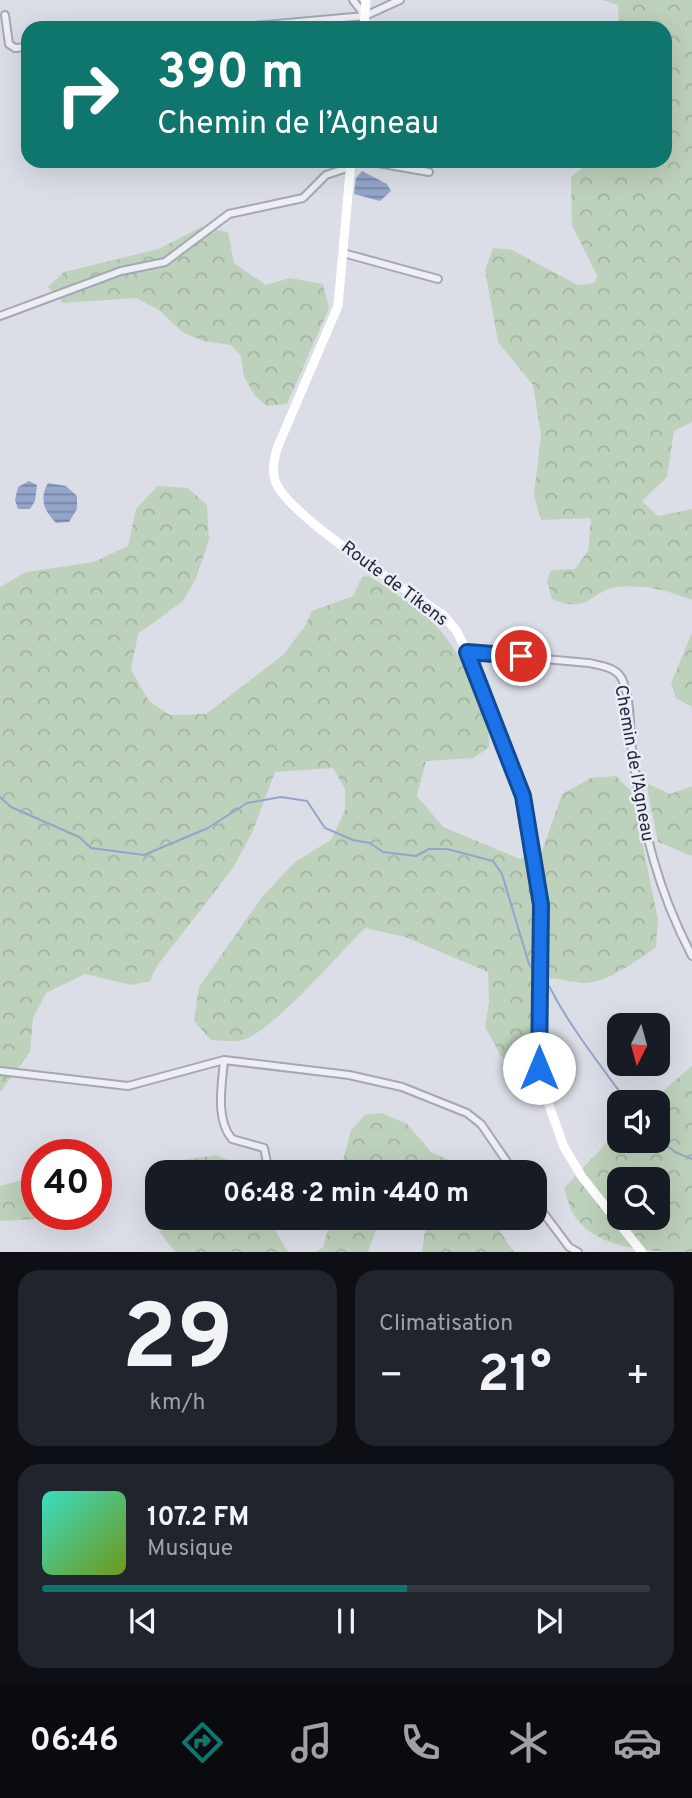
<!DOCTYPE html>
<html lang="fr">
<head>
<meta charset="utf-8">
<style>
	:root { --surface:#171b24; --page:#20242c; --text:#f1f3f6; --muted:#9ea1a6; --line:#363941; --accent:#0f766e }
	body { margin:0; font-family:Overpass,sans-serif; background:var(--page); color:var(--text); height:100vh; display:flex; flex-direction:column; font-size:26px; white-space:nowrap }
	* { box-sizing:border-box; margin:0 }
	p { font-size:23px; color:var(--muted) }
	.icon { flex:none; width:38px; height:38px; fill:none; stroke:currentColor; stroke-width:2; stroke-linecap:round; stroke-linejoin:round }
	.map { position:relative; height:1252px; overflow:hidden }
	.sheet { display:flex; flex-direction:column; gap:18px; padding:18px; background:#0d0f14; flex:1 }
	.sheet>* { flex:none }
	.top-card { position:absolute; left:21px; top:21px; width:651px; height:147px; border-radius:21px; box-shadow:0 7px 28px #0002; background:#0f766e; color:#fff; overflow:hidden }
	.needle { width:46px; rotate:186deg }
	.controls { position:absolute; left:607px; top:1013px; display:grid; gap:14px }
	.controls a { display:grid; place-items:center; width:63px; height:63px; border-radius:14px; background:var(--surface); box-shadow:0 7px 28px #0002; font-size:35px }
	.speed { position:absolute; left:21px; top:1139px; display:flex; gap:14px; font-size:35px; font-weight:700; text-align:center }
	.speed>* { display:grid; place-content:center; width:91px; height:91px; border-radius:50%; background:var(--surface); box-shadow:0 7px 28px #0002; line-height:1 }
	.speed .limit { border:10px solid #d22; background:#fff; color:#111 }
	.pin { position:absolute; display:grid; place-items:center; width:60px; height:60px; color:#fff; margin:-30px; border:4px solid #fff; border-radius:50%; box-shadow:0 2px 7px #0007 }
	.me { position:absolute; width:77px; margin:-38px; rotate:0deg; stroke-linejoin:round; filter:drop-shadow(0 0 5px #0008) }
	.turn { display:flex; align-items:center; gap:24px; height:147px; padding:0 21px; font-size:32px }
	.turn .icon { width:91px; height:91px; stroke-width:2.5 }
	.turn b { display:block; font-size:49px; line-height:60px }
	.big { font-size:52px; font-weight:700; line-height:1.1 }
	.sheet .tile { flex:1; display:flex; flex-direction:column; justify-content:center; gap:10px; min-width:0; padding:0 24px; border-radius:21px; background:var(--page) }
	.sheet .dial { align-items:center; gap:0 }
	.dial b { font-size:91px; line-height:1 }
	.song { display:flex; align-items:center; gap:21px }
	.cover { width:84px; height:84px; border-radius:10px; background:linear-gradient(135deg,hsl(170 70% 55%),hsl(80 70% 35%)) }
	.played { height:7px; border-radius:4px; background:linear-gradient(90deg,var(--accent) 60%,var(--line) 60%) }
	.keys { display:flex; justify-content:space-around; direction:ltr }
	.heat { display:flex; justify-content:space-between; align-items:center; font-size:38px; direction:ltr }
	.sheet .tiles { flex:1; display:grid; gap:18px; grid-template-columns:1fr 1fr }
	.tile:last-child { grid-column:span 2 }
	.trip { position:absolute; left:145px; top:1160px; width:402px; height:70px; border-radius:21px; background:var(--surface); box-shadow:0 7px 28px #0002; font-weight:700; line-height:70px; text-align:center }
	.tabs { display:flex; height:112px; justify-content:space-around; align-items:center; background:#090b0e; color:var(--muted) }
	.tabs .icon { width:49px; height:49px }
	.tabs .on { color:var(--accent) }
	.tabs b { font-size:32px; color:var(--text) }
	.map>svg:first-child { display:block }
	.forest { fill:url(#forest-crowns); fill-rule:evenodd }
	.water { fill:url(#water-rules) }
	.lines { fill:none; stroke-linecap:round; stroke-linejoin:round }
	.stream { stroke:#93a5ca; stroke-width:2 }
	.street-casing { stroke:#a4a8b4; stroke-width:10 }
	.street { stroke:#eeeff5; stroke-width:6 }
	.secondary { stroke:#fff; stroke-width:9 }
	.route-casing { stroke:#114b97; stroke-width:18 }
	.route { stroke:#1a73e8; stroke-width:12 }
	.labels { text-anchor:middle; stroke-width:5; stroke-linejoin:round; paint-order:stroke }
	.street-label { font-size:18px; fill:#24293e; stroke:#eaedf5 }
</style>
</head>
<body>
<div class="map">
<svg width="692" height="1252" viewBox="0 0 692 1252">
	<defs>
		<pattern id="forest-crowns" width="20" height="18" patternUnits="userSpaceOnUse" patternTransform="scale(1.75)"><rect width="20" height="18" fill="#bed1bc"/><path d="M2 6a3 3 0 1 1 6 0M12 15a3 3 0 1 1 6 0" fill="none" stroke="#a3b3a3"/></pattern>
		<pattern id="water-rules" width="6" height="5" patternUnits="userSpaceOnUse" patternTransform="scale(1.75)"><rect width="6" height="5" fill="#93a5ca"/><path d="M0 2.5h6" fill="none" stroke="#7886a5"/></pattern>
	</defs>
	<rect width="100%" height="100%" fill="#dbdee7"/>
	<path class="forest" d="M602,0H692V422L674,431L667,477L642,501L658,516L692,509V600C669,591 643,584 618,587C588,591 591,615 552,599L547,581L551,570L575,569L588,551L591,518L541,520L534,495L541,435L533,385L498,342L485,270L493,248L512,250L578,285L595,283L597,275L572,225L571,177L590,161H665V28H619L618,5Z
		M201,227L228,232L234,263L266,285L290,278L323,284L329,308L287,404L267,406L255,396L244,377L241,356L231,345L203,341L182,332L159,310L136,298L63,303L48,287L64,272L159,249Z
		M158,486L188,488L207,505L209,540L196,578L183,601L138,634L131,670L149,701L170,715L206,714L283,655L305,626L312,611L353,596L362,577L369,576C427,615 450,627 476,694C483,713 490,727 489,747L474,758L426,761L417,796L443,827L520,859L542,851L562,794L591,778L616,776L632,792L658,920L656,947C638,960 606,984 582,983C564,981 552,976 533,979V1051L519,1062L501,1056L485,1027L489,1002L488,972L405,937L365,928C340,952 270,1036 239,1041C230,1042 220,1040 211,1040L194,1021L199,987L262,897L295,862L331,840L345,810V789L333,768L275,772L252,833L233,868L157,966L150,981L131,985L85,974L46,993L33,1018L30,1052L0,1092V587L26,572L94,562L128,546L136,509Z
		M692,633V707L676,698L671,683Z
		M646,783L670,794L692,786V856L658,842Z
		M692,1066V1252C656,1252 600,1251 576,1218C570,1211 567,1197 564,1188L619,1130L620,1141H658V1102H650ZM620,1180H658V1218H620Z
		M382,1113L407,1124L431,1152L449,1160L485,1164L490,1172H340L351,1130L365,1115Z
		M217,1155L232,1162L241,1172H159L167,1162Z
		M157,1174L158,1218H268L288,1252H175L146,1214L149,1187Z
		M37,1176V1214L51,1215L36,1219L0,1221V1186Z
		M331,1218H380L368,1252H316L323,1247Z
		M427,1218H500L501,1233L514,1252H422Z"/>
	<path class="water" d="M362,171L387,184L391,191L380,201L354,194L356,178Z
		M29,481L37,485L35,501L30,509H18L15,500L18,487Z
		M48,483L66,486L77,496V509L69,522L56,523C44,511 39,499 48,483Z"/>
	<g class="lines">
		<path class="stream" d="M0,797L11,807L79,837L91,848L144,855L208,828L247,803L281,797L307,801L325,828L353,840L370,843L383,852L416,856L429,849H447L493,861L502,874L529,964L535,972
			M549,986C571,1029 600,1064 627,1102
			M658,1138L675,1152L692,1159"/>
		<defs>
			<path id="street" d="M353,0L365,16
				M5,15L9,44L15,48L28,47
				M233,28L365,16L400,0
				M366,161L429,172
				M343,253L438,279
				M0,316L121,271L165,262L229,214L303,198L326,175L350,167
				M467,652L589,663C601,666 616,667 622,679C632,701 629,734 633,758C644,832 657,889 692,956
				M224,1060C222,1085 215,1119 232,1139L264,1148L269,1172
				M0,1071L128,1086L224,1060L349,1075L402,1087L467,1113L481,1124L514,1172
				M536,1203L569,1247L578,1252
				M287,1218L288,1219"/>
		</defs>
		<use href="#street" class="street-casing"/>
		<use href="#street" class="street"/>
		<path class="secondary" d="M364,28L366,0
			M351,161L338,306L278,446C274,459 271,471 276,483C291,518 407,590 443,615L456,630L467,652L523,796L541,905L539,1068L546,1097L564,1147L582,1177L642,1252"/>
	</g>
	<g class="lines">
		<defs>
			<path id="route" d="M521,656L467,652L523,796L541,905L539,1068"/>
		</defs>
		<use href="#route" class="route-casing"/>
		<use href="#route" class="route"/>
	</g>
	<g class="labels">
		<g class="street-label">
			<text transform="translate(395 583) rotate(37)" y="6">Route de Tikens</text>
			<text transform="translate(635 763) rotate(80)" y="6">Chemin de l’Agneau</text>
		</g>
	</g>
</svg>
<div class="controls">
<a><svg class="needle" viewBox="-14 -14 28 28"><path d="M0-13l5 13h-10z" fill="#e53935"/><path d="M0 13l5-13h-10z" fill="#9ea1a6"/></svg></a>
<a><svg class="icon" aria-label="sound" viewBox="0 0 24 24"><path d="M4 9h4l5-4v14l-5-4H4zM17 9q2 3 0 6"/></svg></a>
<a><svg class="icon" aria-label="search" viewBox="0 0 24 24"><circle cx="10" cy="10" r="6"/><path d="M15 15l6 6"/></svg></a>
</div>
<div class="speed"><div class="limit">40</div></div>
<div class="pin" style="left:521px;top:656px;background:#d93025"><svg class="icon" aria-label="arrive" viewBox="0 0 24 24"><path d="M6 21V4h12l-3 4 3 4H6"/></svg></div>
<svg class="me" style="left:539px;top:1068px" viewBox="-20 -20 40 40"><circle r="19" fill="#fff"/><path d="M0-13L10 11 0 6-10 11z" fill="#1a73e8"/></svg>
<div class="trip">06:48 · 2 min · 440 m</div>
<div class="top-card">
<div class="turn"><svg class="icon" aria-label="right" viewBox="0 0 24 24"><path d="M7 20v-9h11M14 6l5 5-5 5"/></svg><div><b>390 m</b>Chemin de l’Agneau</div></div>
</div>
</div>
<section class="sheet">
<div class="tiles">
<div class="tile dial"><b>29</b><p>km/h</p></div>
<div class="tile"><p>Climatisation</p>
<div class="heat"><a>−</a><b class="big">21°</b><a>+</a></div>
</div>
<div class="tile">
<div class="song"><i class="cover"></i><div><b>107.2 FM</b><p>Musique</p></div></div>
<div class="played"></div>
<div class="keys"><svg class="icon" aria-label="previous" viewBox="0 0 24 24"><path d="M18 5L8 12l10 7zM5 5v14"/></svg><svg class="icon" aria-label="pause" viewBox="0 0 24 24"><path d="M8 5v14M16 5v14"/></svg><svg class="icon" aria-label="next" viewBox="0 0 24 24"><path d="M6 5l10 7-10 7zM19 5v14"/></svg></div>
</div>
</div>
</section>
<nav class="tabs">
<b>06:46</b>
<svg class="icon on" aria-label="directions" viewBox="0 0 24 24"><path d="M12 3l9 9-9 9-9-9zM9 14v-3h6M13 9l2 2-2 2"/></svg>
<svg class="icon" aria-label="music" viewBox="0 0 24 24"><path d="M9 18V5l10-2v13"/><circle cx="6" cy="18" r="3"/><circle cx="16" cy="16" r="3"/></svg>
<svg class="icon" aria-label="phone" viewBox="0 0 24 24"><path d="M5 4h4l2 5-3 2q2 4 5 5l2-3 5 2v4C11 20 4 13 5 4z"/></svg>
<svg class="icon" aria-label="climate" viewBox="0 0 24 24"><path d="M12 3v18M4 7l16 10M4 17L20 7"/></svg>
<svg class="icon" aria-label="car" viewBox="0 0 24 24"><path d="M5 17H2v-5l4-1 3-4h7l3 4 3 1v5h-3M9 17h6M6 11h13"/><circle cx="7" cy="17" r="2"/><circle cx="17" cy="17" r="2"/></svg>
</nav>
</body>
</html>
